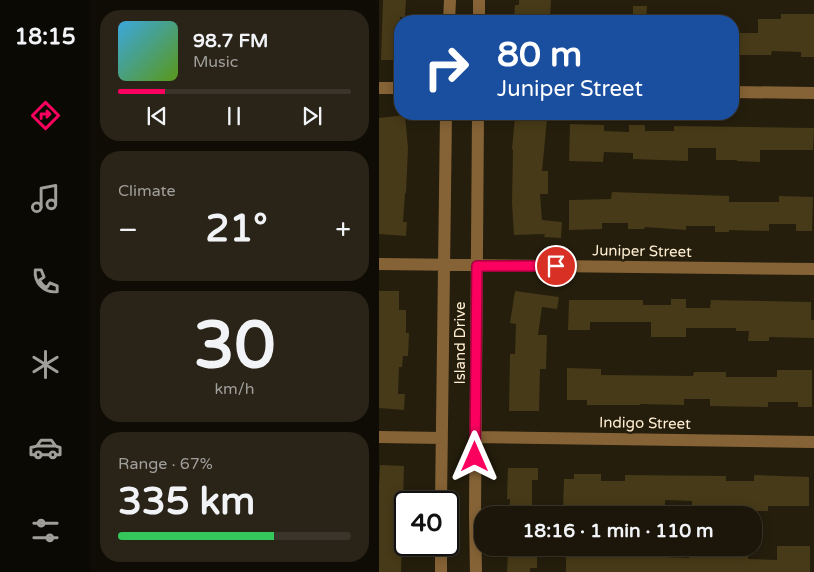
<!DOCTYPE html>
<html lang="en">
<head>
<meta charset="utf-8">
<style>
	:root { --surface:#1c160a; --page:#292318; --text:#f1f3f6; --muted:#a09f9c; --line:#3a352b; --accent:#fc005f }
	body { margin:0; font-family:"Varela Round",sans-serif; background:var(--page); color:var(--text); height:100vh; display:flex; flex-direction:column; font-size:19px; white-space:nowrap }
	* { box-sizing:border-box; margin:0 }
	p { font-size:16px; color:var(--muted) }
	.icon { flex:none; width:28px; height:28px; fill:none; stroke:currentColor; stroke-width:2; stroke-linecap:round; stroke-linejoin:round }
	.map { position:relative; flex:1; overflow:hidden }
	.side { display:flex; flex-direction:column; gap:10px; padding:10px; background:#0f0c06; width:289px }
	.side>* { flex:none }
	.banner { position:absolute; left:15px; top:15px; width:345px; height:105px; border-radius:20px; box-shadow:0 2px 12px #0003,0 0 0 1px var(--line); background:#1a4fa0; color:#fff; overflow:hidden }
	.speed { position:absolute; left:15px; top:491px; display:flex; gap:10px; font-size:25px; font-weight:700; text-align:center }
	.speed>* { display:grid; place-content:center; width:65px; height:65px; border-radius:50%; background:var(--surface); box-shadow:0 2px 12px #0003,0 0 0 1px var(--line); line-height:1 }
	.speed .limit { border:2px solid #111; border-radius:8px; background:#fff; color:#111 }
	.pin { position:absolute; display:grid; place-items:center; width:42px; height:42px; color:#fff; margin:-21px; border:2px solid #fff; border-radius:50%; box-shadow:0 1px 5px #0007 }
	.me { position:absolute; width:55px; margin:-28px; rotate:0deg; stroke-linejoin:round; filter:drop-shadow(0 0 4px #0008) }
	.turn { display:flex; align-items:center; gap:18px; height:105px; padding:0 20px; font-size:22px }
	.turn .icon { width:65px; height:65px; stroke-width:2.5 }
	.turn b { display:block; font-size:35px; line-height:42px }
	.big { font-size:38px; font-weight:700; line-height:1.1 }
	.side .tile { flex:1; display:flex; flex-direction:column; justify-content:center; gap:8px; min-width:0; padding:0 18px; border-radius:20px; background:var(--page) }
	.side .dial { align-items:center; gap:0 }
	.dial b { font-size:65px; line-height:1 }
	.song { display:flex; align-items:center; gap:15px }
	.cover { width:60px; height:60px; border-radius:8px; background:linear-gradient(135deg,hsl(200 70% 55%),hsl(90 70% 35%)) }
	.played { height:5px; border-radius:2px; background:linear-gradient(90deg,var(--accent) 20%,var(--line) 20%) }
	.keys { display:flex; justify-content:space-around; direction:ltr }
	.heat { display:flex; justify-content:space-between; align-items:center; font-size:28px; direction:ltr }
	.charge { height:8px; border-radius:4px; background:linear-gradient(90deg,#34c759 67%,var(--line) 0) }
	.trip { position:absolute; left:95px; top:506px; width:288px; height:50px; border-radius:20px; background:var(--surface); box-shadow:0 2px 12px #0003,0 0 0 1px var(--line); font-weight:700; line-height:50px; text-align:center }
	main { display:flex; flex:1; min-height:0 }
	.tab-bar { display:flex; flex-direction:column; width:90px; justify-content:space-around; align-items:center; background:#0b0904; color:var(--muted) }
	.tab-bar .icon { width:35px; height:35px }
	.tab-bar .current { color:var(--accent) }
	.tab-bar b { font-size:22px; color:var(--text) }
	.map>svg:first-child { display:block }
	.building { fill:#473a18 }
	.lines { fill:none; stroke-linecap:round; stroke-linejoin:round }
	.minor { stroke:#866336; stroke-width:12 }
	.route-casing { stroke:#a4003e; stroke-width:12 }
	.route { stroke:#fc005f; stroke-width:9 }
	.labels { text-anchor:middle; stroke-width:5; stroke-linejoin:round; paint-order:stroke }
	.street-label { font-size:15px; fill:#ffeed1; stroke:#251e0d }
</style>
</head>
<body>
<main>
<nav class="tab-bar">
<b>18:15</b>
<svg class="icon current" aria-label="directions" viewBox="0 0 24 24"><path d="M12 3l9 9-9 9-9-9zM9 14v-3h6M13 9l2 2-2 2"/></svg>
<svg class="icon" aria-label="music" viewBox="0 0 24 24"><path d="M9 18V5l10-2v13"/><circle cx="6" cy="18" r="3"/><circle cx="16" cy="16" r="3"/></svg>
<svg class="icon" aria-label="phone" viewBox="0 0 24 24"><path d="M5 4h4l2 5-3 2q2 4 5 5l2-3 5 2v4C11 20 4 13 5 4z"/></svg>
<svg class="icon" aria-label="climate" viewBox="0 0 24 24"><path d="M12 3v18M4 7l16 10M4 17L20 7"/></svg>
<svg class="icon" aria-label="car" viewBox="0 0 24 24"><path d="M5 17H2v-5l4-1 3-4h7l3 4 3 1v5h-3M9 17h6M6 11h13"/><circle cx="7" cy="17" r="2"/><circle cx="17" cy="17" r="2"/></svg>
<svg class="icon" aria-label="filters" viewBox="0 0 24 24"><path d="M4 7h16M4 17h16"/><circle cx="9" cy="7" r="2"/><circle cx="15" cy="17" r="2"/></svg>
</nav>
<section class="side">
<div class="tile">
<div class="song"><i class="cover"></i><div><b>98.7 FM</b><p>Music</p></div></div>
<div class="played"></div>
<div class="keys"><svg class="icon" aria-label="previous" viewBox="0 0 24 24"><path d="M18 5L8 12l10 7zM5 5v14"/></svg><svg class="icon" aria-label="pause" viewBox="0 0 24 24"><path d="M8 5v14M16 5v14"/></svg><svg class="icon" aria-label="next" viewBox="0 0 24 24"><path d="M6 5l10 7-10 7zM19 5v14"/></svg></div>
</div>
<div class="tile"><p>Climate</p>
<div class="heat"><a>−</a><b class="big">21°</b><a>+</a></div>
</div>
<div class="tile dial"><b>30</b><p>km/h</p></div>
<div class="tile"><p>Range · 67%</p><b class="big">335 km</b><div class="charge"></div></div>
</section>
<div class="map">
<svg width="436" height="572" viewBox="0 0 436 572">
	<rect width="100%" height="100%" fill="#251e0d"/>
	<path class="building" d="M4,0H27L26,17H21V60H2Z
		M140,0H172L171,18H135L136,5H140Z
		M254,6H268L267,21H254Z
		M402,14H436L435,57H422V52L393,51L392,55H359V33H379V19H402Z
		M26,115L29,148L27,193H26L24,222H28L27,236L0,234V118Z
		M136,117L168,119L163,171H169V194H161L163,220L183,222L182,238L165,237L166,234L135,235L133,203L134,150L133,149Z
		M191,124L225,125V131L250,132V125H266V131H295V126L435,128L434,150H381V162L358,161V160H337V148H309V161L254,159V153L225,152L224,162L190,161Z
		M233,192L350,196V202H400V196L434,197L433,231H417V224H390V231L350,230V232H336V226H307V230L266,227L265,229H249V223H223V229L190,230V200L232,199Z
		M0,291H20V310H27V333H30L29,356H24L23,367H20L19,394H26L25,410L0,408Z
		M136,291L180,297L178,309L163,307L159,335H168L167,369H161L160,411H130L131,354H136L137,324L131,323Z
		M292,299H307V308H331L332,300L432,302V320H436V338L390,337V341H369L370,331H357V328H307V337H272V322H211V330H189L190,300H264V305H292Z
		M188,368L222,369V375L314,376L315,372H347V377H398V370H433V407H419V402H389V407L331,406V399H305V405L261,404V405H208V400H188Z
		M1,465L25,466L22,572H0V486Z
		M129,468H159V480H153V515H130L131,499H128Z
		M195,474H222V481H246V475L347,476V481H375V475L430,477V506H389V511H368V506L313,505V501L286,500V512L271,511V510H184L185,479H195Z
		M398,546H431V572H187V548H222V550L285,551V557L310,558L311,548H333V552H369V559L398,560Z
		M129,553L158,554V568H151V572H128Z"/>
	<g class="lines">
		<path class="minor" d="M70,21L71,0
			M100,21V0
			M0,88H21
			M354,92L436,93
			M0,264L436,269
			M0,437L63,438
			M97,437L436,442
			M62,502L67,114
			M62,572V545
			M97,572L96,515L99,114"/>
	</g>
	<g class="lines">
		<defs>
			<path id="route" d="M96,457L98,266H177"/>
		</defs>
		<use href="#route" class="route-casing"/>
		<use href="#route" class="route"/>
	</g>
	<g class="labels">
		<g class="street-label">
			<text transform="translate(263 251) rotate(1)" y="5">Juniper Street</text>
			<text transform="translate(81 343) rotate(-90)" y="5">Island Drive</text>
			<text transform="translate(266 423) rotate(1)" y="5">Indigo Street</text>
		</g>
	</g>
</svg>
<div class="speed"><div class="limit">40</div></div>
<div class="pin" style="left:177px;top:266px;background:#d93025"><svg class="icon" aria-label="arrive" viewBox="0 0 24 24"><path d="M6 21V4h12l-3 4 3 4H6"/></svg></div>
<svg class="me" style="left:96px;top:457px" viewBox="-20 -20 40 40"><path d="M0-17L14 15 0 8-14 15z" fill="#fc005f" stroke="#fff" stroke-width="4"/></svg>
<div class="trip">18:16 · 1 min · 110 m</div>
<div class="banner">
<div class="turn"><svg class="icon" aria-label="right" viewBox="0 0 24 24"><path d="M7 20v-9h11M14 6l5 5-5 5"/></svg><div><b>80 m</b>Juniper Street</div></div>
</div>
</div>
</main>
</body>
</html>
